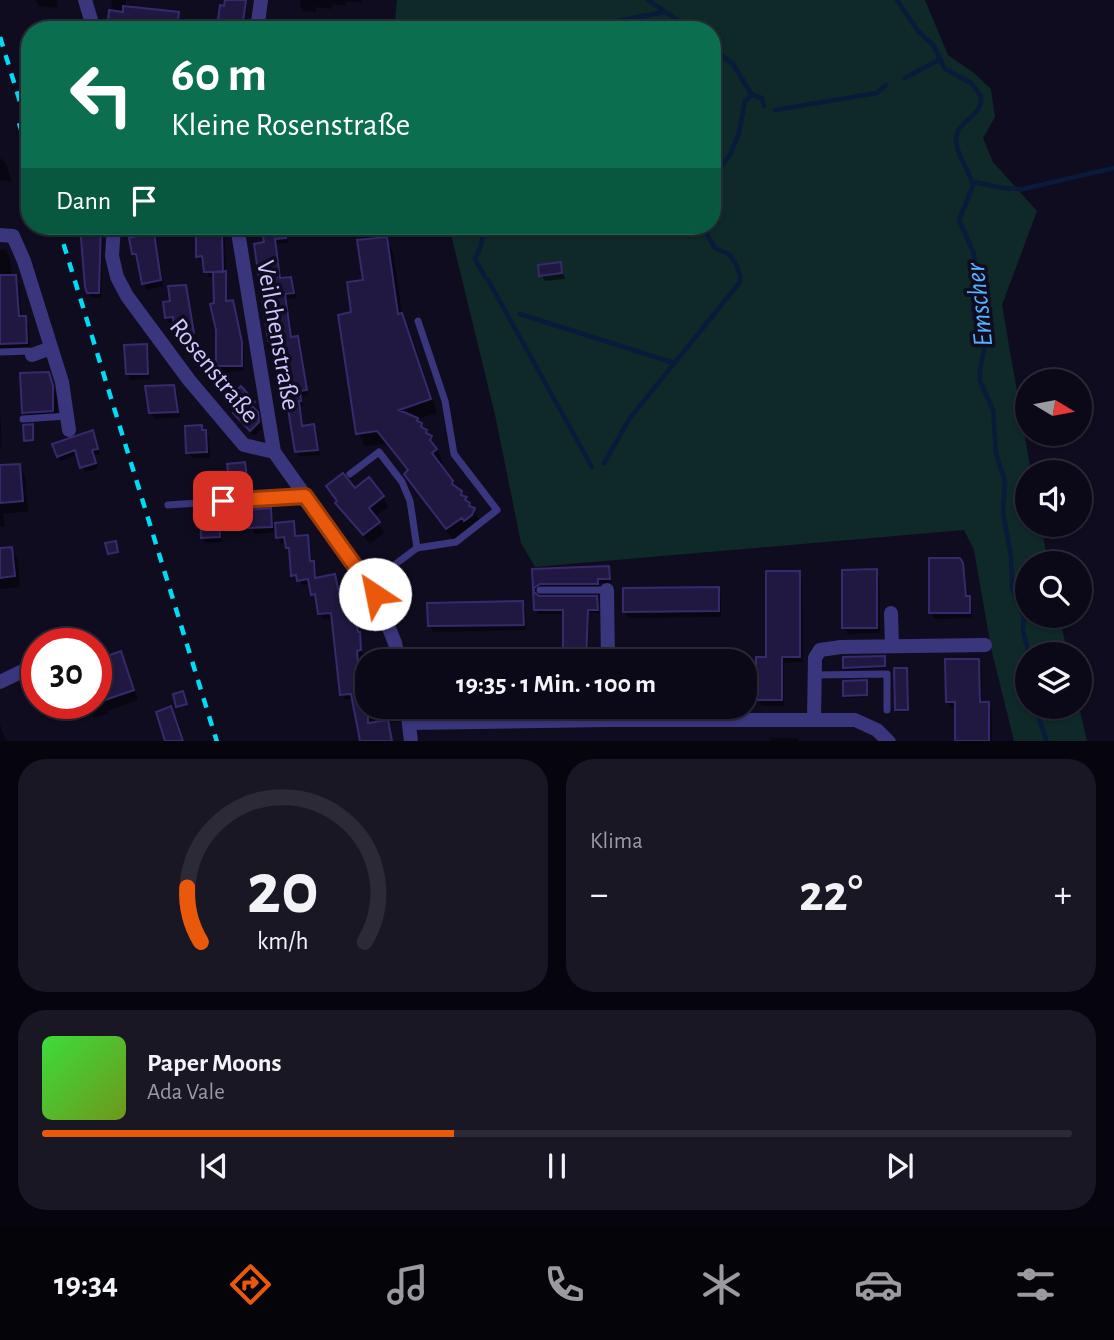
<!DOCTYPE html>
<html lang="de">
<head>
<meta charset="utf-8">
<style>
	:root { --surface:#0b0917; --page:#191724; --text:#f1f3f6; --muted:#9a9aa1; --line:#2b2a36; --accent:#ea580c }
	body { margin:0; font-family:"Alegreya Sans",sans-serif; background:var(--page); color:var(--text); height:100vh; display:flex; flex-direction:column; font-size:26px; white-space:nowrap }
	* { box-sizing:border-box; margin:0 }
	p { font-size:23px; color:var(--muted) }
	.icon { flex:none; width:38px; height:38px; fill:none; stroke:currentColor; stroke-width:2; stroke-linecap:round; stroke-linejoin:round }
	.map { position:relative; height:741px; overflow:hidden }
	.side { display:flex; flex-direction:column; gap:18px; padding:18px; background:#06050d; flex:1 }
	.side>* { flex:none }
	.guide { position:absolute; left:21px; top:21px; width:700px; height:214px; border-radius:28px; box-shadow:0 2px 5px #0004,0 0 0 2px var(--line); background:#0b6e4f; color:#fff; overflow:hidden }
	.needle { width:46px; rotate:100deg }
	.buttons { position:absolute; left:1015px; top:369px; display:grid; gap:14px }
	.buttons a { display:grid; place-items:center; width:77px; height:77px; border-radius:50%; background:var(--surface); box-shadow:0 2px 5px #0004,0 0 0 2px var(--line); font-size:35px }
	.speed { position:absolute; left:21px; top:628px; display:flex; gap:14px; font-size:35px; font-weight:700; text-align:center }
	.speed>* { display:grid; place-content:center; width:91px; height:91px; border-radius:50%; background:var(--surface); box-shadow:0 2px 5px #0004,0 0 0 2px var(--line); line-height:1 }
	.speed .limit { border:10px solid #d22; background:#fff; color:#111 }
	.pin { position:absolute; display:grid; place-items:center; width:60px; height:60px; color:#fff; margin:-30px; border-radius:14px; box-shadow:0 4px 10px #0006 }
	.me { position:absolute; width:77px; margin:-38px; rotate:326deg; stroke-linejoin:round; filter:drop-shadow(0 0 5px #0008) }
	.turn { display:flex; align-items:center; gap:24px; height:147px; padding:0 35px; font-size:32px }
	.turn .icon { width:91px; height:91px; stroke-width:2.5 }
	.turn b { display:block; font-size:49px; line-height:60px }
	.then { display:flex; align-items:center; height:66px; padding:0 35px; background:#0003; gap:14px; font-size:26px }
	.big { font-size:52px; font-weight:700; line-height:1.1 }
	.side .widget { flex:1; display:flex; flex-direction:column; justify-content:center; gap:10px; min-width:0; padding:0 24px; border-radius:28px; background:var(--page) }
	.side .dial { align-items:center; gap:0 }
	.dial svg { height:182px; overflow:visible; fill:none; stroke:var(--line); stroke-width:7; stroke-linecap:round; text-anchor:middle }
	.dial text { fill:var(--text); stroke:none }
	.song { display:flex; align-items:center; gap:21px }
	.cover { width:84px; height:84px; border-radius:10px; background:linear-gradient(135deg,hsl(120 70% 55%),hsl(80 70% 35%)) }
	.played { height:7px; border-radius:4px; background:linear-gradient(90deg,var(--accent) 40%,var(--line) 40%) }
	.keys { display:flex; justify-content:space-around; direction:ltr }
	.heat { display:flex; justify-content:space-between; align-items:center; font-size:38px; direction:ltr }
	.side .tiles { flex:1; display:grid; gap:18px; grid-template-columns:1fr 1fr }
	.widget:last-child { grid-column:span 2 }
	.trip { position:absolute; left:355px; top:649px; width:402px; height:70px; border-radius:28px; background:var(--surface); box-shadow:0 2px 5px #0004,0 0 0 2px var(--line); font-weight:700; line-height:70px; text-align:center }
	.tab-bar { display:flex; height:112px; justify-content:space-around; align-items:center; background:#040409; color:var(--muted) }
	.tab-bar .icon { width:49px; height:49px }
	.tab-bar .current { color:var(--accent) }
	.tab-bar b { font-size:32px; color:var(--text) }
	.map>svg:first-child { display:block }
	.green { fill:#0f2828 }
	.shadow { fill:#0007 }
	.lines { fill:none; stroke-linecap:round; stroke-linejoin:round }
	.stream { stroke:#081b3b; stroke-width:4.5 }
	.building { fill:#201840; stroke:#372a6c; stroke-width:2 }
	.service { stroke:#39367e; stroke-width:7 }
	.minor { stroke:#39367e; stroke-width:14 }
	.rail { stroke:#00dcf4; stroke-width:4.5; stroke-dasharray:10 9; stroke-linecap:butt }
	.route-casing { stroke:#983908; stroke-width:18 }
	.route { stroke:#ea580c; stroke-width:12 }
	.labels { text-anchor:middle; stroke-width:7; stroke-linejoin:round; paint-order:stroke }
	.street-label { font-size:26px; fill:#d0c9ff; stroke:#0f0c1f }
	.water-label { font-size:28px; font-style:italic; fill:#57b1ff; stroke:#0f0c1f }
</style>
</head>
<body>
<div class="map">
<svg width="1114" height="742" viewBox="0 0 1114 742">
	<rect width="100%" height="100%" fill="#0f0c1f"/>
	<path class="green" d="M397,0H925L948,55L974,73L991,89L995,117L983,138L993,162L1037,211L1002,305L1031,472H1027V525H1041L1048,563L1027,564V616H1059L1068,654H1027V707H1079L1087,741H1014L991,648L974,550L964,530L535,567L521,543L495,415L449,226H712V30H394Z"/>
	<path class="shadow" d="M36,0H58L57,8L39,6Z
		M112,0H126L125,7L178,14L181,19L180,30H124L113,27L110,22Z
		M227,0H247L245,30H223V25L220,19L226,8Z
		M301,0H362V3L347,1L346,6L332,4L331,9L316,7V12L304,11L300,5Z
		M52,23L71,26L73,30H51Z
		M0,158L6,163L12,182L0,180Z
		M81,226H103L101,298H92L89,293Z
		M142,226H161L162,231L155,232L163,286L147,290L144,284L134,254L144,236Z
		M224,226L228,302H232L235,308L244,350V371L221,372L218,366L215,277H209L204,262H201L198,257L197,227Z
		M263,226H285L288,243L276,244L282,280L291,279L294,284L296,298L287,299L293,339L298,338L301,343L308,395L301,396L303,406L300,407L303,427L314,426L317,431L320,455L299,456L296,451L289,408L286,409L283,403L274,345L270,340Z
		M529,226H553L531,228Z
		M386,239L393,252L403,319L409,328L437,413L417,419L438,450L443,463L439,466L466,498L481,523L454,541L413,487L406,474L409,472L386,444L365,446L358,433L353,314L365,281Z
		M0,250H6L10,258L12,277H15L19,284L22,318H25L29,326L30,350L0,349Z
		M560,264L565,279L545,281L541,275Z
		M185,287L188,293L196,338L180,340L175,322L169,323L166,318L165,303L172,302Z
		M146,346L149,352L150,379L131,380L127,374Z
		M48,373L57,397V420L30,422L24,412Z
		M173,387L177,393L180,417L154,419L151,413Z
		M229,400L254,403L262,429L254,436L239,419L237,411Z
		M0,413L2,447H0Z
		M201,427L209,438L210,458H192L188,452Z
		M92,432L100,454L94,455L98,468L85,472L78,455L61,461L58,456Z
		M244,464L247,470L250,493L236,495L232,489Z
		M19,465L25,476L28,511L3,514L5,526L0,527V467Z
		M328,487L383,497L388,507L374,517L384,533L370,544L343,513Z
		M215,510L221,519L222,542L206,543L203,538Z
		M270,510L273,516L274,525L293,523L297,538L307,537L310,542L312,563L316,568L317,579L334,576L344,613L353,612L356,617L363,655L359,656L361,677L368,707H373L374,724L387,722L393,742H362L354,699H345L342,694L334,619H323L311,584L302,585L299,580H296L293,575L291,554L287,542L281,543L277,532L255,534L251,527Z
		M11,549L18,560L20,587L0,589V550Z
		M959,560L965,571L966,586L972,604V618L934,619L931,613Z
		M608,568L611,583H599V588H543L536,592L539,598H596L599,602V613H589L588,662H565L564,614H539L536,610L534,571Z
		M876,571L879,577L880,633L848,634L844,627Z
		M799,573L802,579L803,662L784,663V706H762L758,700L768,659Z
		M718,589L721,595V617L629,618L625,612Z
		M522,603L526,609V630L433,632L430,626Z
		M120,654L126,663L138,700L107,711L108,714L94,718L87,704H96V662Z
		M845,658H884L885,668L846,670Z
		M978,661L982,667V704L988,703L991,710L992,742H957L956,708H951L947,702Z
		M906,670L908,712H898L897,710Z
		M866,682L867,697L846,698L845,695Z
		M171,708L178,721L185,742H167L158,713Z
		M0,724L6,742H0Z
		M771,738H797L799,742H771Z"/>
	<g class="lines">
		<path class="stream" d="M648,0L688,27
			M897,0L918,31L934,46L945,69L971,83L981,96C984,116 957,120 956,138C955,153 970,171 973,186L959,220L974,254L973,309L975,319L982,329L986,340L980,370V381L993,410L996,453L1005,482L1003,513L1011,556L1012,588L1024,617L1023,631L1029,654
			M585,27L664,12
			M712,48L733,64L752,95
			M905,78L940,59
			M775,110L877,93L886,85
			M712,178L730,155L739,133L745,101L752,95L762,98L764,106
			M973,182L1004,188L1023,189L1114,168
			M712,196L714,207L712,211
			M484,226L481,246L475,259L485,277
			M488,280L592,467
			M520,314L674,363
			M604,463L630,418L740,282V275L735,262L729,254L715,248L702,226
			M1035,707L1047,742"/>
	</g>
	<path class="building" d="M225,0H246L242,30H221L222,20L218,19L220,5L224,6Z
		M123,6L179,12L177,30H137L121,28V24L108,22L109,10L123,12Z
		M80,226H101L99,293H87L85,287Z
		M140,226H153L161,280L142,284L136,254H132L129,238L142,235Z
		M261,226H284L286,238L275,239L280,278L291,277L294,293L285,294L291,337L298,336L307,390L300,391L301,401H299L302,426L314,424L318,450L295,452L287,403L282,404L276,361L271,340L268,341L254,244L264,242Z
		M196,231H222L223,272H204L202,256L196,257Z
		M387,237L398,314L402,313L431,399L399,410L418,418L417,421L422,423L421,427L427,430L426,433L432,436L430,440L437,449L432,453L453,481L452,484L462,491L461,495L467,497L465,500L470,503L469,506L475,508L472,515L464,521L462,518L446,529L404,474L408,470L377,431L356,434L338,315L351,312L347,282L363,280L357,240Z
		M561,262L562,273L539,276L538,265Z
		M226,271V301L233,300L242,342V366H216V330L210,304L214,303L213,272Z
		M0,275H16L19,316H26L27,343L0,344Z
		M186,285L194,333L175,336L173,317L165,318L163,302L170,301L168,286Z
		M147,344L148,374H126L124,345Z
		M49,372L53,386V411L22,413L20,373Z
		M174,385L178,412L149,413L145,386Z
		M241,386L255,402L251,405L258,412L259,422L250,431L233,413L236,410L227,399Z
		M33,424V440L24,441L23,425Z
		M202,425V430H206L207,452L186,453L185,426Z
		M93,430L98,449L92,450L96,463L80,468L75,450L57,457L52,444Z
		M245,462L248,487L230,489L227,464Z
		M20,464L23,501L0,503V465Z
		M343,473L355,488L369,477L384,496L369,508L380,522L363,535L335,503L337,501L326,486Z
		M216,508L217,512H219L220,537L201,538L200,509Z
		M271,508L272,527L249,528L248,510Z
		M294,521L295,536L308,535L310,561H314L315,578L335,574L343,612L354,610L358,632H360L361,650L357,651L359,676L368,675V723L388,720L392,741H360L351,694L340,695L331,613L318,614L315,594L311,595L308,579L297,581L296,575L291,576L289,548H286L284,537L276,538L275,523Z
		M116,541L118,552L108,554L105,543Z
		M12,547L15,576L0,578V548Z
		M929,558H960L963,563L966,596H970V613H929Z
		M609,566L610,579H598V584H540L534,588V592L539,596H597L598,610H588L586,662H563V610H534L532,569Z
		M877,569V628H842V570Z
		M766,571H800V657H782V700H756V657H766Z
		M719,587V611L623,612V588Z
		M523,601L524,625L428,626L427,603Z
		M121,651L134,690L96,703V660Z
		M885,656V666L843,668V657Z
		M945,659H979L980,702H989V741H955V702H946Z
		M894,668H907L908,710H895Z
		M867,680V695L843,696V681Z
		M183,691L187,704L176,707L173,694Z
		M171,706L183,741H165L156,712Z"/>
	<g class="lines">
		<path class="service" d="M0,352L29,351L32,354
			M23,419L67,416
			M350,474L379,452L402,482L410,501L417,548
			M168,505L305,496
			M369,584L417,548L456,542L497,510L454,454L445,401L418,321
			M540,590H607
			M815,675L887,674V710"/>
		<path class="minor" d="M85,0L94,30
			M257,30L261,0
			M114,226L112,256L117,277L127,296L189,380L244,445L274,452
			M237,226L274,452L375,594L395,643L399,662
			M0,235L13,236L24,261L62,382L69,430
			M32,355L51,348
			M607,590L608,662
			M891,613L892,646
			M0,682L37,664
			M407,707L411,742
			M814,719L815,658L820,650L841,647L985,645
			M409,723L608,720H855L877,730L889,742"/>
		<path class="rail" d="M0,37L30,134
			M19,123L30,159
			M58,226L217,742"/>
	</g>
	<g class="lines">
		<defs>
			<path id="route" d="M223,501L305,496L375,594"/>
		</defs>
		<use href="#route" class="route-casing"/>
		<use href="#route" class="route"/>
	</g>
	<g class="labels">
		<g class="street-label">
			<text transform="translate(279 335) rotate(80)" y="9">Veilchenstraße</text>
			<text transform="translate(215 370) rotate(51)" y="9">Rosenstraße</text>
		</g>
		<g class="water-label">
			<text transform="translate(978 305) rotate(-96)" y="10">Emscher</text>
		</g>
	</g>
</svg>
<div class="buttons">
<a><svg class="needle" viewBox="-14 -14 28 28"><path d="M0-13l5 13h-10z" fill="#e53935"/><path d="M0 13l5-13h-10z" fill="#9a9aa1"/></svg></a>
<a><svg class="icon" aria-label="sound" viewBox="0 0 24 24"><path d="M4 9h4l5-4v14l-5-4H4zM17 9q2 3 0 6"/></svg></a>
<a><svg class="icon" aria-label="search" viewBox="0 0 24 24"><circle cx="10" cy="10" r="6"/><path d="M15 15l6 6"/></svg></a>
<a><svg class="icon" aria-label="layers" viewBox="0 0 24 24"><path d="M12 4l9 5-9 5-9-5zM3 14l9 5 9-5"/></svg></a>
</div>
<div class="speed"><div class="limit">30</div></div>
<div class="pin" style="left:223px;top:501px;background:#d93025"><svg class="icon" aria-label="arrive" viewBox="0 0 24 24"><path d="M6 21V4h12l-3 4 3 4H6"/></svg></div>
<svg class="me" style="left:375px;top:594px" viewBox="-20 -20 40 40"><circle r="19" fill="#fff"/><path d="M0-13L10 11 0 6-10 11z" fill="#ea580c"/></svg>
<div class="trip">19:35 · 1 Min. · 100 m</div>
<div class="guide">
<div class="turn"><svg class="icon" aria-label="left" viewBox="0 0 24 24"><path d="M17 20v-9H6M10 6l-5 5 5 5"/></svg><div><b>60 m</b>Kleine Rosenstraße</div></div>
<div class="then">Dann<svg class="icon" aria-label="arrive" viewBox="0 0 24 24"><path d="M6 21V4h12l-3 4 3 4H6"/></svg></div>
</div>
</div>
<section class="side">
<div class="tiles">
<div class="widget dial"><svg viewBox="0 0 100 80">
<path d="M14 69A42 42 0 1 1 86 69"/>
<path d="M14 69A42 42 0 0 1 8 45" stroke="#ea580c"/>
<text x="50" y="56" font-size="32" font-weight="700">20</text>
<text x="50" y="72" font-size="11">km/h</text>
</svg></div>
<div class="widget"><p>Klima</p>
<div class="heat"><a>−</a><b class="big">22°</b><a>+</a></div>
</div>
<div class="widget">
<div class="song"><i class="cover"></i><div><b>Paper Moons</b><p>Ada Vale</p></div></div>
<div class="played"></div>
<div class="keys"><svg class="icon" aria-label="previous" viewBox="0 0 24 24"><path d="M18 5L8 12l10 7zM5 5v14"/></svg><svg class="icon" aria-label="pause" viewBox="0 0 24 24"><path d="M8 5v14M16 5v14"/></svg><svg class="icon" aria-label="next" viewBox="0 0 24 24"><path d="M6 5l10 7-10 7zM19 5v14"/></svg></div>
</div>
</div>
</section>
<nav class="tab-bar">
<b>19:34</b>
<svg class="icon current" aria-label="directions" viewBox="0 0 24 24"><path d="M12 3l9 9-9 9-9-9zM9 14v-3h6M13 9l2 2-2 2"/></svg>
<svg class="icon" aria-label="music" viewBox="0 0 24 24"><path d="M9 18V5l10-2v13"/><circle cx="6" cy="18" r="3"/><circle cx="16" cy="16" r="3"/></svg>
<svg class="icon" aria-label="phone" viewBox="0 0 24 24"><path d="M5 4h4l2 5-3 2q2 4 5 5l2-3 5 2v4C11 20 4 13 5 4z"/></svg>
<svg class="icon" aria-label="climate" viewBox="0 0 24 24"><path d="M12 3v18M4 7l16 10M4 17L20 7"/></svg>
<svg class="icon" aria-label="car" viewBox="0 0 24 24"><path d="M5 17H2v-5l4-1 3-4h7l3 4 3 1v5h-3M9 17h6M6 11h13"/><circle cx="7" cy="17" r="2"/><circle cx="17" cy="17" r="2"/></svg>
<svg class="icon" aria-label="filters" viewBox="0 0 24 24"><path d="M4 7h16M4 17h16"/><circle cx="9" cy="7" r="2"/><circle cx="15" cy="17" r="2"/></svg>
</nav>
</body>
</html>
